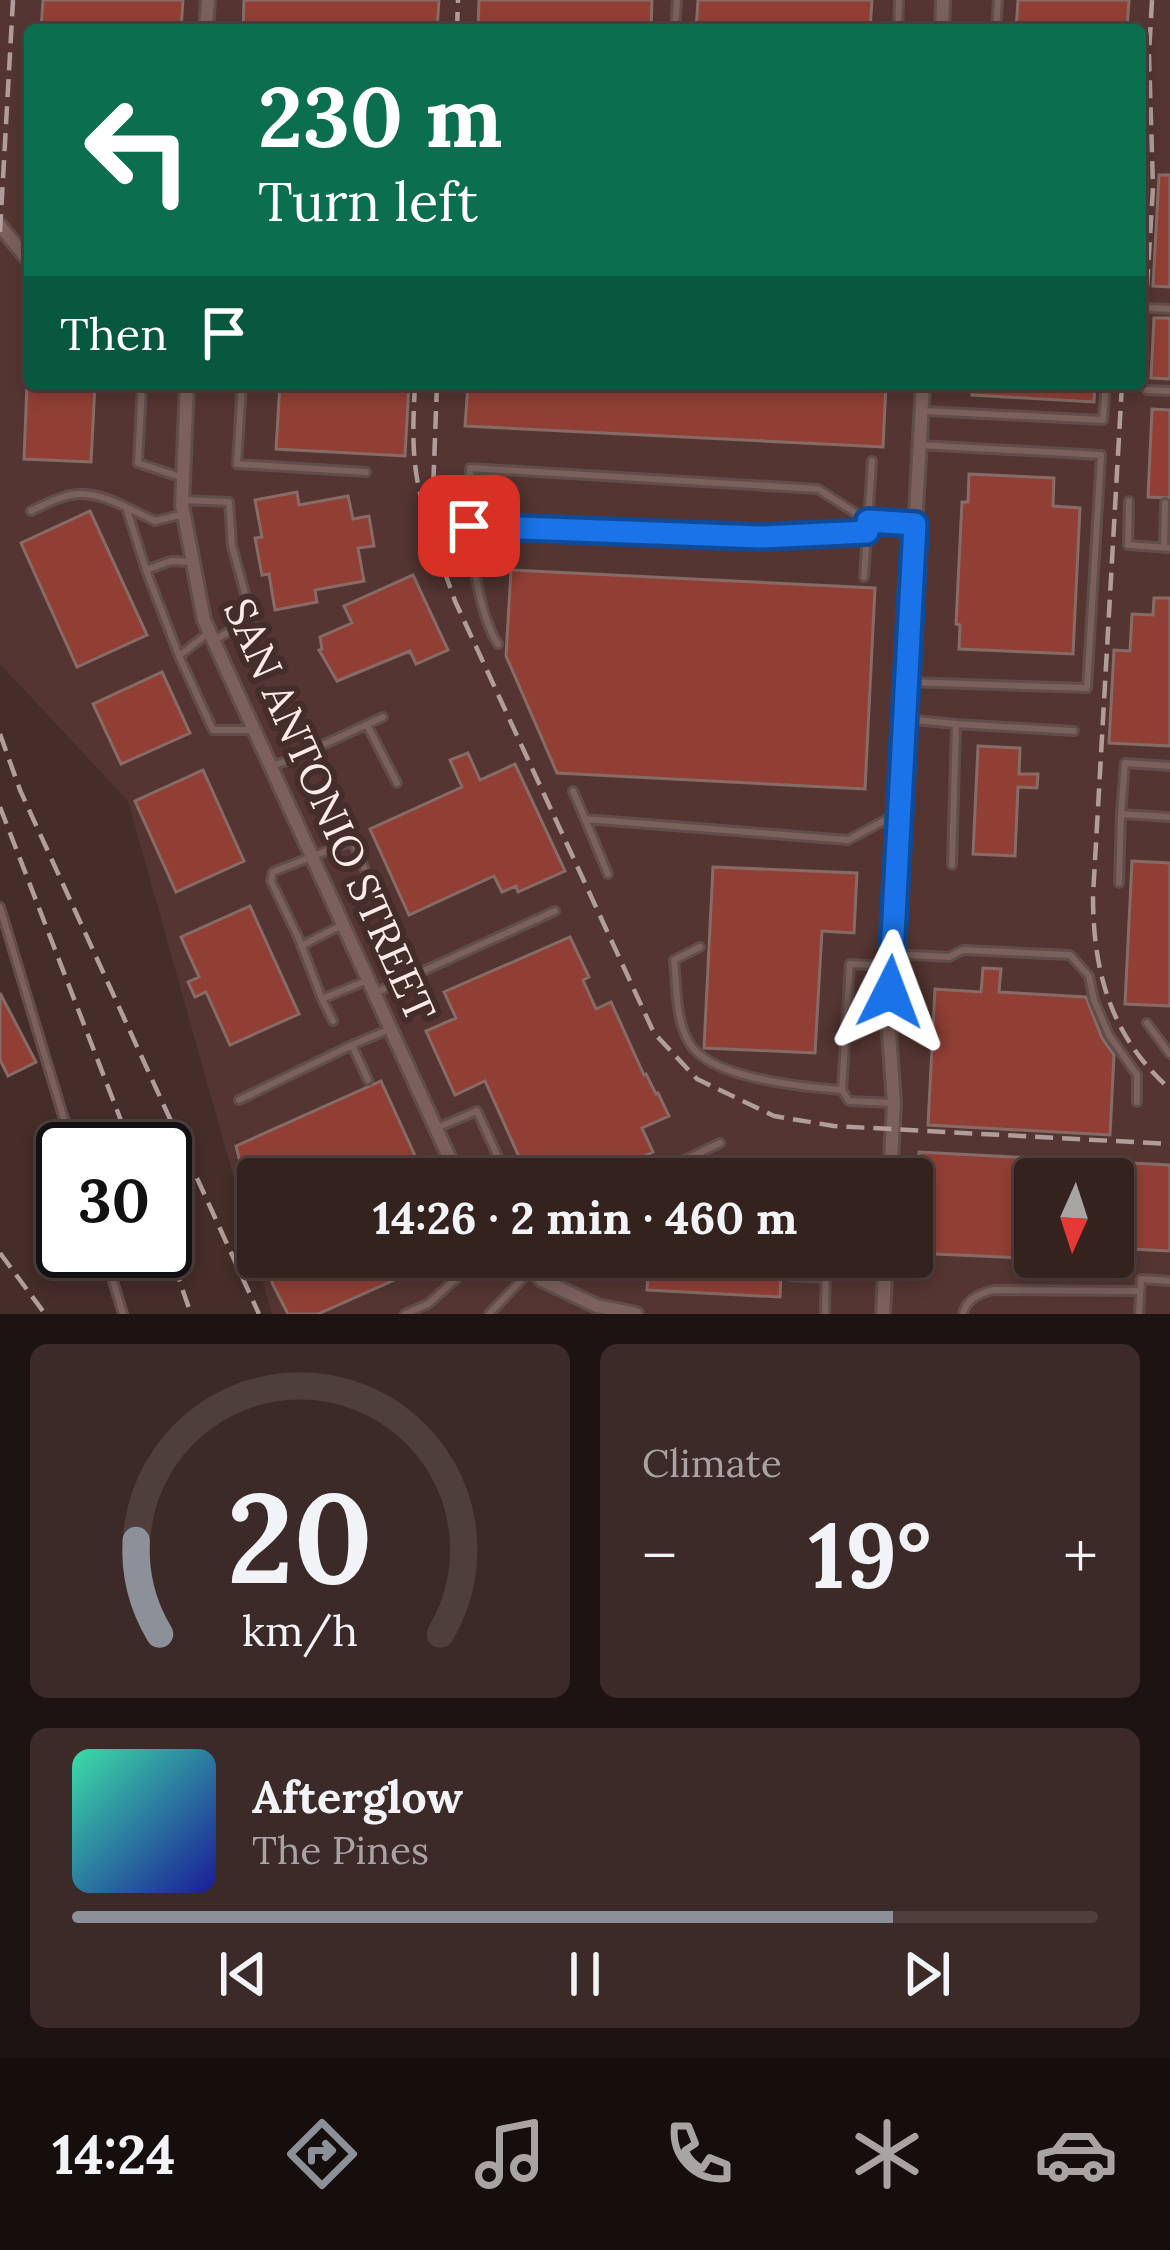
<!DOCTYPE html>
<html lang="en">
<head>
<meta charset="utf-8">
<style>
	:root { --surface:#34221f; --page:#3c2a28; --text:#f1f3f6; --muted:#a9a4a4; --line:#4e3f3d; --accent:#8c9099 }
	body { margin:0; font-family:Lora,serif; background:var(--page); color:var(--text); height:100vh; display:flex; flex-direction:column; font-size:45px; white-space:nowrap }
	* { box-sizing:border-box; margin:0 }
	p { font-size:39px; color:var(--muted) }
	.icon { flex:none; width:66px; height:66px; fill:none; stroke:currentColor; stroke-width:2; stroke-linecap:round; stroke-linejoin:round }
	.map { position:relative; height:1314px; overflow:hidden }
	.drawer { display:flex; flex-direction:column; gap:30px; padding:30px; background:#1d1311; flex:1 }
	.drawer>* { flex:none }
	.hud { position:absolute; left:24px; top:24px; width:1122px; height:366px; border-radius:12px; box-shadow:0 6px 18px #0003,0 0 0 3px var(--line); background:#0b6e4f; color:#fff; overflow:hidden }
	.needle { width:78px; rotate:183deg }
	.tools { position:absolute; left:1014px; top:1158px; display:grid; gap:24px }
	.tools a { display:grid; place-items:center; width:120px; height:120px; border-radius:12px; background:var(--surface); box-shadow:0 6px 18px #0003,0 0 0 3px var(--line); font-size:60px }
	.speed { position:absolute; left:36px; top:1122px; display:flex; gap:24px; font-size:60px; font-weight:700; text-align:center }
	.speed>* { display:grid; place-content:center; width:156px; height:156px; border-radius:50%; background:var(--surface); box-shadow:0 6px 18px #0003,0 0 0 3px var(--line); line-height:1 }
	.speed .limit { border:6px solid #111; border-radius:18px; background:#fff; color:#111 }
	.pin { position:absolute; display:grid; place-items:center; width:102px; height:102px; color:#fff; margin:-51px; border-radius:24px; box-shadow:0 6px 18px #0006 }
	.me { position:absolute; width:132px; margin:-66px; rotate:3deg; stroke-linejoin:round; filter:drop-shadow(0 0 9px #0008) }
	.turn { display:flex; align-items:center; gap:42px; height:252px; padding:0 36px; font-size:54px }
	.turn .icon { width:156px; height:156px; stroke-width:2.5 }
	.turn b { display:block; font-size:84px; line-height:102px }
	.then { display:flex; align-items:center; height:114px; padding:0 36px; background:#0003; gap:24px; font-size:45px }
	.big { font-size:90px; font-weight:800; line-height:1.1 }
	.drawer .tile { flex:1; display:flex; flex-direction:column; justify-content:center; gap:18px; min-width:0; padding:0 42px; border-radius:18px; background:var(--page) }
	.drawer .dial { align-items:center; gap:0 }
	.dial svg { height:312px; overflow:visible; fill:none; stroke:var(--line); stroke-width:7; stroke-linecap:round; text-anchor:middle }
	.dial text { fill:var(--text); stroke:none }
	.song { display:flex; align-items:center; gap:36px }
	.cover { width:144px; height:144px; border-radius:18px; background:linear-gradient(135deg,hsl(160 70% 55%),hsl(240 70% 35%)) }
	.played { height:12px; border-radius:6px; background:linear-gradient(90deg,var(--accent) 80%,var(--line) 80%) }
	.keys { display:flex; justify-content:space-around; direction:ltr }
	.heat { display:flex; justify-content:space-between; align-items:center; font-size:66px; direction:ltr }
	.drawer .tiles { flex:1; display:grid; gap:30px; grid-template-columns:1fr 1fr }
	.tile:last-child { grid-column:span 2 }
	.trip { position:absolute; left:237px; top:1158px; width:696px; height:120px; border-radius:12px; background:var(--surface); box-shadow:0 6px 18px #0003,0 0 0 3px var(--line); font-weight:800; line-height:120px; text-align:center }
	.menu { display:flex; height:192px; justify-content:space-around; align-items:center; background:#150e0c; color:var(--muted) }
	.menu .icon { width:84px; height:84px }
	.menu .on { color:var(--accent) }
	.menu b { font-size:54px; color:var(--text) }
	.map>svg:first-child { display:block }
	.built { fill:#543531; fill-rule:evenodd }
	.building { fill:#913f35; stroke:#866b66; stroke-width:3 }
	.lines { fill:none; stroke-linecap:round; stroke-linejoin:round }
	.service-casing { stroke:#614d4a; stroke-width:12 }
	.minor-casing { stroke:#614d4a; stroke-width:18 }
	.service { stroke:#7b605b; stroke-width:6 }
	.minor { stroke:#7b605b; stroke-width:12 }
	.rail { stroke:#b19d9a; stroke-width:4.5; stroke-dasharray:18 9; stroke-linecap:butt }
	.route-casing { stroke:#114b97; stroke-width:30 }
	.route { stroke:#1a73e8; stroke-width:21 }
	.labels { text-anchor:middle; stroke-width:12; stroke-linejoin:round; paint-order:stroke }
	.street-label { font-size:42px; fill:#fcebe9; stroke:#452d29 }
</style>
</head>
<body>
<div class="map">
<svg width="1170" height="1314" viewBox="0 0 1170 1314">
	<rect width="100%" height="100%" fill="#452d29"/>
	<path class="built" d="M0,0H1170V1314H272L128,801L0,664ZM30,30H1140V384H30ZM258,1179H912V1257H258ZM1035,1179H1113V1257H1035Z"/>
	<path class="building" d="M43,0H183L181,30H41Z
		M244,0H439L437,30H243Z
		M479,0H652L651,30H478Z
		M698,0H872L870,30H696Z
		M1018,0H1129L1127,30H1016Z
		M1159,175H1170V287L1153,286Z
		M1154,318H1170V379L1151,378Z
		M27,384H95L91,462L24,459Z
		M280,384H409L405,456L276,449Z
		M468,384H886L883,447L465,426Z
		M972,384H1095L1094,402L972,395Z
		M1152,409L1170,410V498L1148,497Z
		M969,474L1054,478L1053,506L1080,508L1073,654L959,649L960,625L956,624L962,502H968Z
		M297,492L299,505L348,496L353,519L369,516L374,546L358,548L364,581L315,590L317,602L275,610L269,574L262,575L255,538L262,537L255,500Z
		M90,511L147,635L77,667L21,543Z
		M511,570L875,588L865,789L557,773L506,656Z
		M413,575L448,650L416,664L410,651L337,681L319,650L322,649L320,637L352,623L344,606Z
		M1154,598H1170V746L1109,743L1114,650L1130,651L1132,614L1153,615Z
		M162,672L190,733L121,764L93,704Z
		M978,746L1020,748L1019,774H1038L1037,788L1018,787L1015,856L973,854Z
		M468,753L480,780L515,764L565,871L518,892L516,886L502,892L494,876L409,915L370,829L462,787L450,760Z
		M203,770L244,861L176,892L135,801Z
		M1132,861L1170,863V1006L1125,1004Z
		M713,867L857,873L854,933L822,931L815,1053L704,1048Z
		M250,906L299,1014L230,1045L206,992L195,997L188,982L199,977L181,937Z
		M570,937L589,977L583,980L596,1009L611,1002L644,1075L646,1074L656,1094L658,1093L669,1116L642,1128L653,1152L593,1179H529L485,1081L455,1095L426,1031L456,1018L444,992Z
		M983,968L1001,969L999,992L1086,997L1102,1038L1114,1055L1110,1135L928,1125L935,989L981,992Z
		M0,993L36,1062L8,1076L0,1060Z
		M381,1081L422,1171L404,1179H258V1216L254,1217L236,1146Z
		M919,1152L1170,1165V1251L1113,1248V1179H1035V1244L1023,1243L1022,1258L914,1253Z
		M265,1257H446L318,1314H288L273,1285Z
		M644,1257H782L780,1297L647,1290L648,1271H644Z"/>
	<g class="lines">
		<defs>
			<path id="service" d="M675,30L677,0
				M898,30L899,0
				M996,30L998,0
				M1150,308L1170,309
				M142,384L138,463L180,477
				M242,384L237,464L366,472
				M1147,390L1170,391
				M925,411L1103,420L1106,384
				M182,500L229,502L232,546L252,619L214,640
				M1129,501L1128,545L1170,548
				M31,511C71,491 85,487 126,507
				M469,526C471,556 481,620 498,644
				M867,532L760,537L469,526L470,468L818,489L868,521L872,461
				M1164,548L1165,503
				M146,570L126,507L155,521L184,514
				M864,577L868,521L912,524
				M207,634L179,656L213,730H251
				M179,656L146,570L171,561L192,562
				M907,682L1087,688L1101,455L919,445
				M905,719L956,724L952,865
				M956,724L1074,731
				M367,725L397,783
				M271,766L290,760L383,717
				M573,791L585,819
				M1121,814L1125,763L1170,766
				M608,874L585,819L848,840L897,814
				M1119,883L1121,814L1170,817
				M0,907L73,1149
				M301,946L340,926
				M700,947L674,960C677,986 675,1021 690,1044C712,1079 804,1087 842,1090
				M892,954L949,957L963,950L1070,955L1089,976L1094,1000L1109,1035L1137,1075V1102
				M888,966L850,964L842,1090L849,1101L894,1103
				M368,980L322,999L299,939L271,881L273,872L352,841L414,978
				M377,992L555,911
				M322,999L333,1021
				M1147,1023L1170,1054
				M368,1080L352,1045L390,1029
				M239,1100L352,1045
				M439,1127L477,1111L508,1179
				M645,1179L720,1143
				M831,1179V1166L890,1169
				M104,1251L123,1314
				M454,1257L461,1274
				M791,1276L825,1278
				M405,1314L428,1304L480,1257
				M489,1314L531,1270
				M825,1314L826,1257
				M963,1314C966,1299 980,1293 994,1290L1140,1291
				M1139,1314L1141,1279L1170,1281"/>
			<path id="minor" d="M206,30L208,0
				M942,30L943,0
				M0,226L30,262
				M187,384L182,505L204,620L459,1179
				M890,1179L894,1103L888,1018L923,384
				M519,1257L542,1280L597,1306L636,1314
				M883,1314L886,1257"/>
		</defs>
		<use href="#service" class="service-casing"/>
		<use href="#minor" class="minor-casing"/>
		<use href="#service" class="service"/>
		<use href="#minor" class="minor"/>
		<path class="rail" d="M457,30L458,0
			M1148,72L1152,0
			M0,232L13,0
			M1147,287L1153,187L1149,54
			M415,384C413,423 411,459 421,497
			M437,384L432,518L435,545L455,601L654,1033L697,1079L774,1116L834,1126L1170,1144
			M1122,384L1093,896C1093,972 1111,1037 1170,1089
			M0,734L20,790L259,1314
			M0,807L132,1149
			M165,1239L191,1314
			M0,1253L45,1314"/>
	</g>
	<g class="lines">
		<defs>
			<path id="route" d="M469,526L760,537L867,532L868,521L915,524L890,992"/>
		</defs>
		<use href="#route" class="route-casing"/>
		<use href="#route" class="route"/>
	</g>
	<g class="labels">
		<g class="street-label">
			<text transform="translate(330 810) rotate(66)" y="15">SAN ANTONIO STREET</text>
		</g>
	</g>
</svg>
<div class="tools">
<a><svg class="needle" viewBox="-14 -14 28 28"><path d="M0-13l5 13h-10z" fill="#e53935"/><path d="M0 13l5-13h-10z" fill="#a9a4a4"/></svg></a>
</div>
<div class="speed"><div class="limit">30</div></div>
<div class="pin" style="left:469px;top:526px;background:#d93025"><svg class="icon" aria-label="arrive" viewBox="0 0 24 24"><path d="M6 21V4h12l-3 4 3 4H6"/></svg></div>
<svg class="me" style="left:890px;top:992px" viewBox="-20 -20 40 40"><path d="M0-17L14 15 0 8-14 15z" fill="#1a73e8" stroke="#fff" stroke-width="4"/></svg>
<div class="trip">14:26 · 2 min · 460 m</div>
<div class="hud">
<div class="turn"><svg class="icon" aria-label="left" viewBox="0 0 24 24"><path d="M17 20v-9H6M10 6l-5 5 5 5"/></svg><div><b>230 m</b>Turn left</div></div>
<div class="then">Then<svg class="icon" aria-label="arrive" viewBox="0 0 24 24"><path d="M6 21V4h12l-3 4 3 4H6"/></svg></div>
</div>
</div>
<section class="drawer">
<div class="tiles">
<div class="tile dial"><svg viewBox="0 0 100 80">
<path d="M14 69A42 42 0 1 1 86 69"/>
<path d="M14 69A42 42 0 0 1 8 45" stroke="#8c9099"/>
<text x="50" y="56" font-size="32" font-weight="700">20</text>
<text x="50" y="72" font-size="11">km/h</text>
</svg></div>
<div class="tile"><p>Climate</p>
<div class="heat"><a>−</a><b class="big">19°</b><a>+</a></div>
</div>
<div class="tile">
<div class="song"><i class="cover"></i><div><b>Afterglow</b><p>The Pines</p></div></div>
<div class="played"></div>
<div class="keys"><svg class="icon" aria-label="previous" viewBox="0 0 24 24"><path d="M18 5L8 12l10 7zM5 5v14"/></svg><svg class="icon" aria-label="pause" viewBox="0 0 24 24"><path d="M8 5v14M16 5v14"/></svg><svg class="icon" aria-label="next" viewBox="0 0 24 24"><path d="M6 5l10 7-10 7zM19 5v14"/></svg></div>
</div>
</div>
</section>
<nav class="menu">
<b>14:24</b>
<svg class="icon on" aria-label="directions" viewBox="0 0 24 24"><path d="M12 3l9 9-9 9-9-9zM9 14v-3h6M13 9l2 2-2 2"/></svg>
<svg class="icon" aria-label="music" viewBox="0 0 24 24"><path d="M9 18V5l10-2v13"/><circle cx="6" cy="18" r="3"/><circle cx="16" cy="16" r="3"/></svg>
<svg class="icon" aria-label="phone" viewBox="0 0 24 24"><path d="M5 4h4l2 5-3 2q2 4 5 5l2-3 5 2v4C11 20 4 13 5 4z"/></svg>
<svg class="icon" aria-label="climate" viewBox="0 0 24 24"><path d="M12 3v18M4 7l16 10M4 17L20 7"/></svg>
<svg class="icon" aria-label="car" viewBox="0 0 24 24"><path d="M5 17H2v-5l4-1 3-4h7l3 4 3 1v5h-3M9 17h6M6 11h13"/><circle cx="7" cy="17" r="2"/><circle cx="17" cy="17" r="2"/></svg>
</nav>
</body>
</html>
